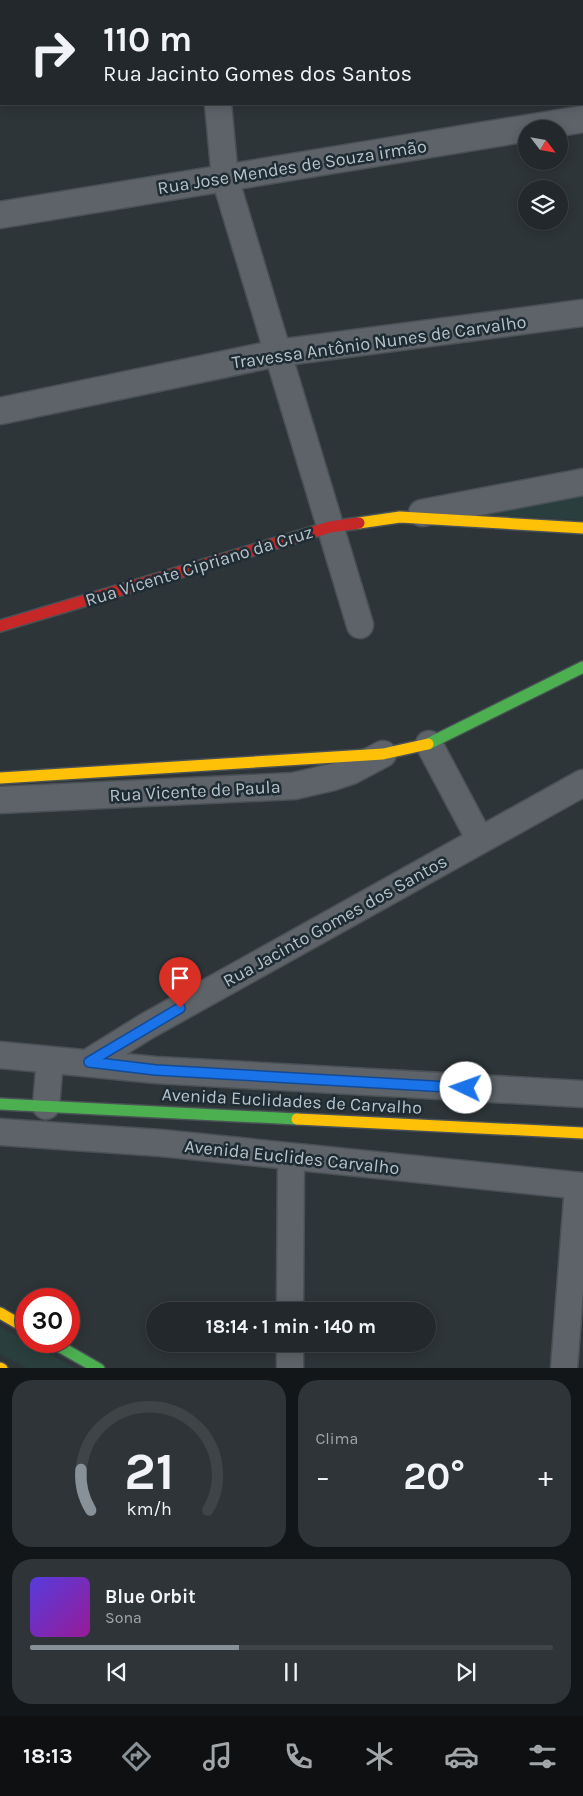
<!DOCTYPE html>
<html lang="pt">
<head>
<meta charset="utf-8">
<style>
	:root { --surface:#22282b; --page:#2e3437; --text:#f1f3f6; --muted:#a2a6a9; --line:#3f4447; --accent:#879197 }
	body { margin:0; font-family:Karla,sans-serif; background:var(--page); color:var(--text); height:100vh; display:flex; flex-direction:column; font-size:19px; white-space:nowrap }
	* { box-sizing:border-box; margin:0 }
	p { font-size:16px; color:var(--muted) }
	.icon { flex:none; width:28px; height:28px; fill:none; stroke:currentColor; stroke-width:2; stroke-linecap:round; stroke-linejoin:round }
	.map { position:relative; height:1368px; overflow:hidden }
	.panel { display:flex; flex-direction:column; gap:12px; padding:12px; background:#131618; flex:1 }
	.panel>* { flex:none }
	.top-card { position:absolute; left:0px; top:0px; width:584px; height:105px; box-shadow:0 2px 12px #0003,0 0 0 1px var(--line); background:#22282b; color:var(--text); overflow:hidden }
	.needle { width:32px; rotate:121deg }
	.tools { position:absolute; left:518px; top:120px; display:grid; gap:10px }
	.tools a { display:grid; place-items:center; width:50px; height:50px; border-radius:50%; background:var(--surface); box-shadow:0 2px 12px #0003,0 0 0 1px var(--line); font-size:25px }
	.speed { position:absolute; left:15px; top:1288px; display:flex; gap:10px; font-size:25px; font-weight:700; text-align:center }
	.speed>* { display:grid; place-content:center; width:65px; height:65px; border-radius:50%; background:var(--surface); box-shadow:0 2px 12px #0003,0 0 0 1px var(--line); line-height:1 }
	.speed .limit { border:8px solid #d22; background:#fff; color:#111 }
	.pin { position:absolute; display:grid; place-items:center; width:42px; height:42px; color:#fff; margin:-51px -21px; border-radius:50% 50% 50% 0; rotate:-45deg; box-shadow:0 0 5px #0007 }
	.pin .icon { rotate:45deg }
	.me { position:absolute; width:55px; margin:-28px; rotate:273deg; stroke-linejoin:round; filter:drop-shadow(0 0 4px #0008) }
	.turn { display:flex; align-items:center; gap:18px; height:105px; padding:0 20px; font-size:22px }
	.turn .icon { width:65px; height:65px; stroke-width:2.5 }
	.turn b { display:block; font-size:35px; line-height:42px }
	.big { font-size:38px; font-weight:700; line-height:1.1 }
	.panel .widget { flex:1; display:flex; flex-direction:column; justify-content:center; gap:8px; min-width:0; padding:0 18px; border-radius:20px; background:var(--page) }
	.panel .dial { align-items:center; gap:0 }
	.dial svg { height:130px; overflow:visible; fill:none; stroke:var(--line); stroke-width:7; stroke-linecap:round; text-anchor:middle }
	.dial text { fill:var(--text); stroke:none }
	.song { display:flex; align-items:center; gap:15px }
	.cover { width:60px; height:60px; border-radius:8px; background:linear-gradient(135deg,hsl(250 70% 55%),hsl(300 70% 35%)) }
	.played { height:5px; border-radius:2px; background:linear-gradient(90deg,var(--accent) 40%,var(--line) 40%) }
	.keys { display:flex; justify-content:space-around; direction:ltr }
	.heat { display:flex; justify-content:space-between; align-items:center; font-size:28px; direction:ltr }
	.panel .tiles { flex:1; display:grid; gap:12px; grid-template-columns:1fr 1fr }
	.widget:last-child { grid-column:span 2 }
	.trip { position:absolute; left:146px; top:1302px; width:290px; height:50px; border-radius:25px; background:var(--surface); box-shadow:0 2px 12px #0003,0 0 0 1px var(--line); font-weight:700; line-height:50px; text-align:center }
	.dock { display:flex; height:80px; justify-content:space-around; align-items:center; background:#0e1011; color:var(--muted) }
	.dock .icon { width:35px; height:35px }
	.dock .on { color:var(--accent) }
	.dock b { font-size:22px; color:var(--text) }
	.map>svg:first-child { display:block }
	.green { fill:#2a3f3d }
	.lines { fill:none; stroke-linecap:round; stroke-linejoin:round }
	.street-casing { stroke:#4a5156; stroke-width:29 }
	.fast-casing { stroke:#4a5156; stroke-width:14 }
	.slow-casing { stroke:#4a5156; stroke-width:14 }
	.jam-casing { stroke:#4a5156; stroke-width:14 }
	.street { stroke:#5d6368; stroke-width:26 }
	.fast { stroke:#4caf50; stroke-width:11 }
	.slow { stroke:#ffc107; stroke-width:11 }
	.jam { stroke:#c62828; stroke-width:11 }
	.route-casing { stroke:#114b97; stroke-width:12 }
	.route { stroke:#1a73e8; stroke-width:9 }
	.labels { text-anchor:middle; stroke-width:5; stroke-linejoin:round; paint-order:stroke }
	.street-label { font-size:18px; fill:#b7c2c9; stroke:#1f2c34 }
</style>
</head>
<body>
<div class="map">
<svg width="583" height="1369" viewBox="0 0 583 1369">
	<rect width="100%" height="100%" fill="#2d3539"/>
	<path class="green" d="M583,492V520L455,513Z
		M0,1327L75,1368H26L0,1354Z"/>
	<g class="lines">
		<defs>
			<path id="street" d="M209,0V1
				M247,1L251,0
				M0,69H1
				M218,104L225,178L360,625
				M0,215L583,119
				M0,411L278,353L583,313
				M422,513L583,482
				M429,744L480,840
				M0,800L294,786L333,777L351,771L383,754
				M0,1055L156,1070L583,1094
				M89,1062L147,1026L583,783
				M46,1106L50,1060
				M0,1132L161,1143L583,1186
				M290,1311L291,1157
				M290,1369V1344
				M564,1369L578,1186"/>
			<path id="fast" d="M428,744L583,667
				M0,1104L297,1119
				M50,1341L99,1369"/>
			<path id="slow" d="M359,523L400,517L583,528
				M0,778L383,754L428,744
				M297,1119L583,1133
				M0,1313L26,1328
				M0,1368L2,1369"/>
			<path id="jam" d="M0,626L330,527L359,523"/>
		</defs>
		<use href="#street" class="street-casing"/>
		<use href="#fast" class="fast-casing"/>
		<use href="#slow" class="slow-casing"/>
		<use href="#jam" class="jam-casing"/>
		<use href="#street" class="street"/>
		<use href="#fast" class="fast"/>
		<use href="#slow" class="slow"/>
		<use href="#jam" class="jam"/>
	</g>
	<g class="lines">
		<defs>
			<path id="route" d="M180,1008L89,1062L156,1070L466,1088"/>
		</defs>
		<use href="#route" class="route-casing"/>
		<use href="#route" class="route"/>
	</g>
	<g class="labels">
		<g class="street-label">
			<text transform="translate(292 167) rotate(-9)" y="6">Rua Jose Mendes de Souza irmão</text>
			<text transform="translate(379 342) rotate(-8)" y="6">Travessa Antônio Nunes de Carvalho</text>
			<text transform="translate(199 566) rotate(-17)" y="6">Rua Vicente Cipriano da Cruz</text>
			<text transform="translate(195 791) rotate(-3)" y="6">Rua Vicente de Paula</text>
			<text transform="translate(335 921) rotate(-29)" y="6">Rua Jacinto Gomes dos Santos</text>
			<text transform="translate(292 1101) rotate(3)" y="6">Avenida Euclidades de Carvalho</text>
			<text transform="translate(292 1157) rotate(6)" y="6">Avenida Euclides Carvalho</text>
		</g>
	</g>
</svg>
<div class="tools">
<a><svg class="needle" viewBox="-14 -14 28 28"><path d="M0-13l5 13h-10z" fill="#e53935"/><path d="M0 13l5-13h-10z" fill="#a2a6a9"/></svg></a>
<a><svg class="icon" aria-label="layers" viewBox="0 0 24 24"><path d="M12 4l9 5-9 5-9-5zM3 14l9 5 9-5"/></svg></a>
</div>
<div class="speed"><div class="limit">30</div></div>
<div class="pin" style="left:180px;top:1008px;background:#d93025"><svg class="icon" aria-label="arrive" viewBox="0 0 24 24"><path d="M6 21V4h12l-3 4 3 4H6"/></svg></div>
<svg class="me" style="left:466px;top:1088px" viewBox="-20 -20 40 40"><circle r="19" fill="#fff"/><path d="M0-13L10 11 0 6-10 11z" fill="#1a73e8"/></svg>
<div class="trip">18:14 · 1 min · 140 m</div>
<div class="top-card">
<div class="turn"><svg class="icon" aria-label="right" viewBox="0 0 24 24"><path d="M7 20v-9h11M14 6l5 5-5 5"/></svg><div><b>110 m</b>Rua Jacinto Gomes dos Santos</div></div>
</div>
</div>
<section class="panel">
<div class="tiles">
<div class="widget dial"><svg viewBox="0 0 100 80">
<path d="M14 69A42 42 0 1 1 86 69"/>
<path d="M14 69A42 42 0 0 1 8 44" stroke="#879197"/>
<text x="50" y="56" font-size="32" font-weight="700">21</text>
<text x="50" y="72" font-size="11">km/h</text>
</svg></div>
<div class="widget"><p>Clima</p>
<div class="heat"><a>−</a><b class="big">20°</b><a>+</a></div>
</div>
<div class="widget">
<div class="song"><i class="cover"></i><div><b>Blue Orbit</b><p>Sona</p></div></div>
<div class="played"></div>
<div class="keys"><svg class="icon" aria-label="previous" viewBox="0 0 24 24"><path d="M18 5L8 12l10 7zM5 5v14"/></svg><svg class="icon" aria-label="pause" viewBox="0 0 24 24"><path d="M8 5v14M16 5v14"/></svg><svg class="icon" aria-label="next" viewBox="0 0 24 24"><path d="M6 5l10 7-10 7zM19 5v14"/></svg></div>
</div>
</div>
</section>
<nav class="dock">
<b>18:13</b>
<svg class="icon on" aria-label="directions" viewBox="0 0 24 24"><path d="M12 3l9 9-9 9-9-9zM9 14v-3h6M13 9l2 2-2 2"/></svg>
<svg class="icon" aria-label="music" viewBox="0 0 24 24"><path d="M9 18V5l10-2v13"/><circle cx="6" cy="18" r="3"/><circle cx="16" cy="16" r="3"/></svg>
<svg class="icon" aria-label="phone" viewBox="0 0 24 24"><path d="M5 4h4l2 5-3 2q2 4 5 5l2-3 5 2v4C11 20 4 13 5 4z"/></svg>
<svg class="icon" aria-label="climate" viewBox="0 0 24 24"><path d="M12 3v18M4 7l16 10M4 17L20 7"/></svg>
<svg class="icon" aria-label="car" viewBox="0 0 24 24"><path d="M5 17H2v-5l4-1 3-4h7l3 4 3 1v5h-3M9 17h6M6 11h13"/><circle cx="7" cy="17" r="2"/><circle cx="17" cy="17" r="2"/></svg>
<svg class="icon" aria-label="filters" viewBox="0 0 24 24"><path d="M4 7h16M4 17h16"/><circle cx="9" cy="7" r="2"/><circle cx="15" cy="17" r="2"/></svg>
</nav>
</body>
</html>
